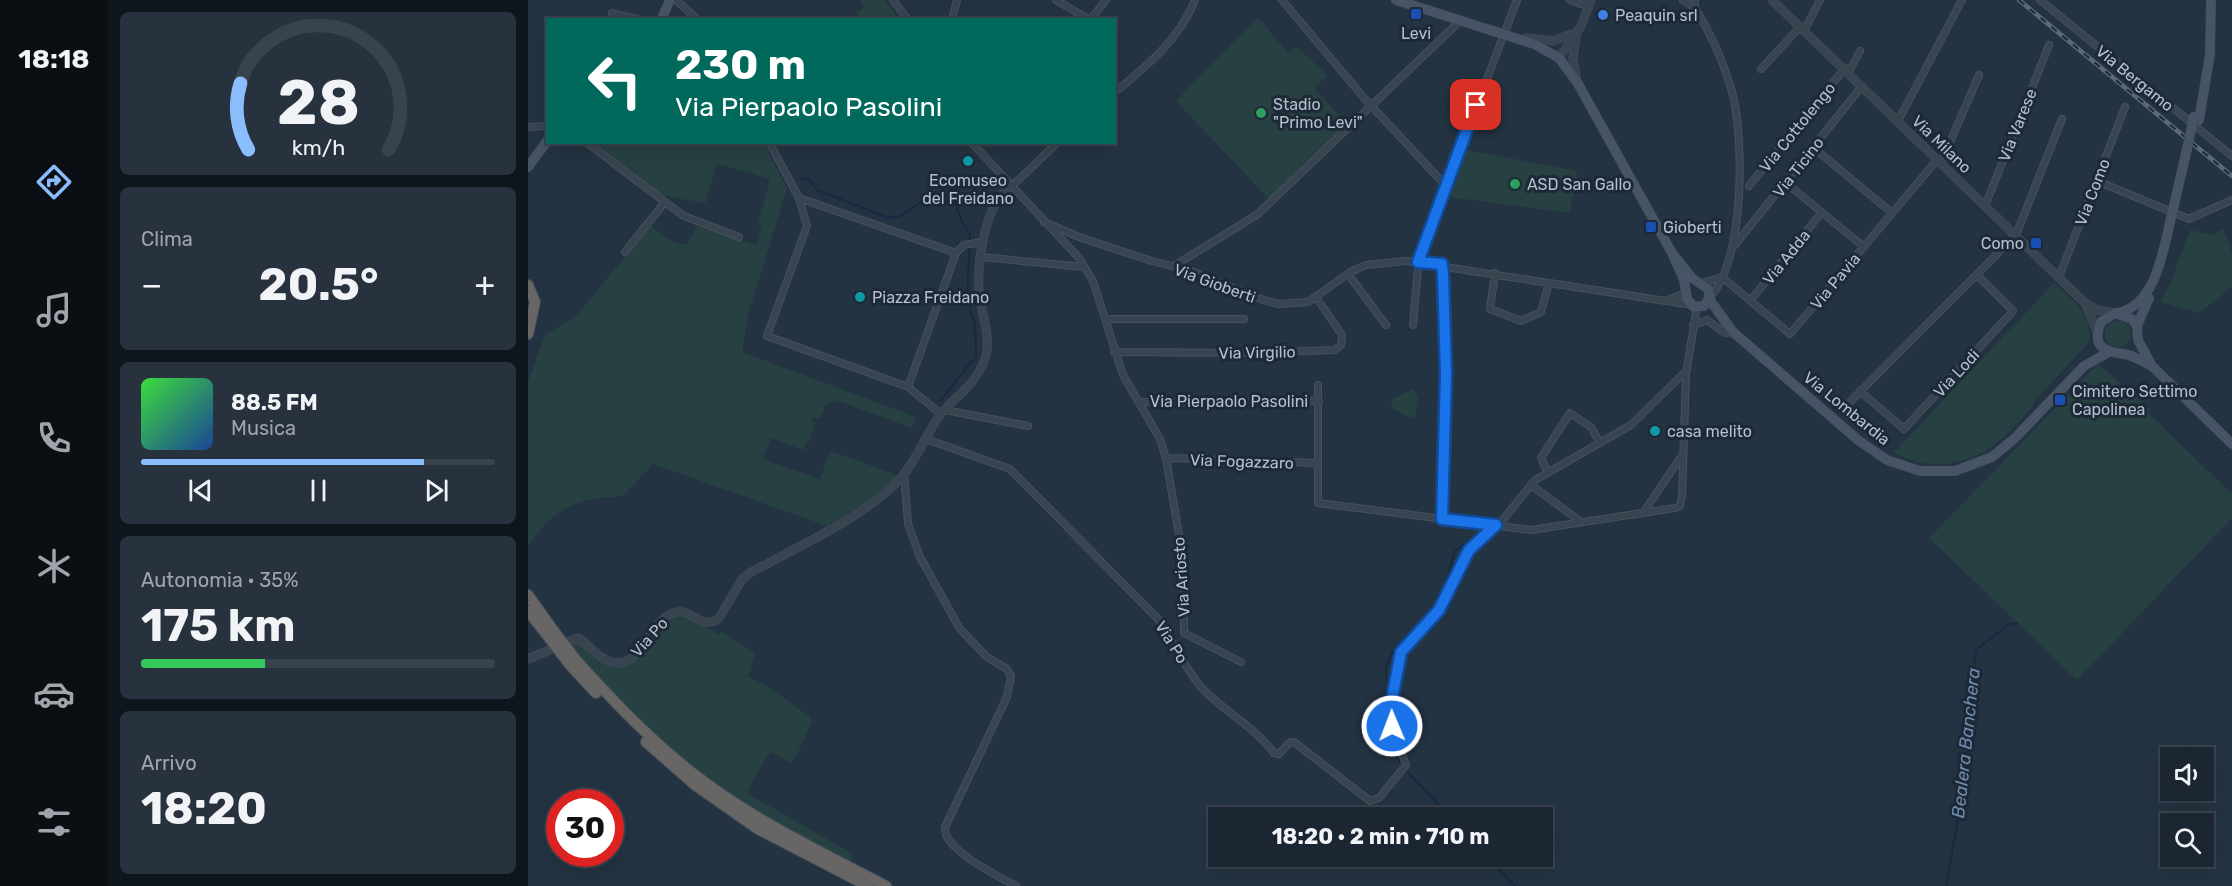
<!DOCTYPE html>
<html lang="it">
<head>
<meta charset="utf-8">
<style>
	:root { --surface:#1b2632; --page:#28323e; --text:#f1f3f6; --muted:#a0a5ac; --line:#39434d; --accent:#8abdfc }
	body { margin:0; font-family:Rubik,sans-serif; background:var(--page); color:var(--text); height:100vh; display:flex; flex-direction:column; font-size:22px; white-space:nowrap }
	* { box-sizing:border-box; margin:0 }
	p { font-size:20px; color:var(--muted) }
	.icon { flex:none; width:33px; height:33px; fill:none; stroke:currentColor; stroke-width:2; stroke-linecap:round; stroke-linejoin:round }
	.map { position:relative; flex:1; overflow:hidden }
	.panel { display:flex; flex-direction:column; gap:12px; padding:12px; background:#0f151c; width:420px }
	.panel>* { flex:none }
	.banner { position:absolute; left:18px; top:18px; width:570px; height:126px; border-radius:0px; box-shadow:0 6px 24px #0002,0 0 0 2px var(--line); background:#00695c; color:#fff; overflow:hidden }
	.controls { position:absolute; left:1632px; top:747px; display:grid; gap:12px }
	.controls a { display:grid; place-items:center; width:54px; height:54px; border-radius:0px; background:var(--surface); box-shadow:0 6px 24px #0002,0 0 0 2px var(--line); font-size:30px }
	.speed { position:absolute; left:18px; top:789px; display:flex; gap:12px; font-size:30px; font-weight:700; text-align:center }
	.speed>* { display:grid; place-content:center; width:78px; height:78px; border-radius:50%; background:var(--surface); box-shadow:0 6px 24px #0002,0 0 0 2px var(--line); line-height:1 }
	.speed .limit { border:9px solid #d22; background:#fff; color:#111 }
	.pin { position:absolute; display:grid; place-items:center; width:51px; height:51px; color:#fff; margin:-26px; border-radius:12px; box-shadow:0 3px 9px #0006 }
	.me { position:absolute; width:66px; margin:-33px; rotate:359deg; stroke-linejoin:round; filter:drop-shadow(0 0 4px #0008) }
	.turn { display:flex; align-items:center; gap:21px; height:126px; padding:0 30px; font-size:27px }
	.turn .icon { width:78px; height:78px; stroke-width:2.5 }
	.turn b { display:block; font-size:42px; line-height:51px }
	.big { font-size:45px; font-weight:700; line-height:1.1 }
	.panel .card { flex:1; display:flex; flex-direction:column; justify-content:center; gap:9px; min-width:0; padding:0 21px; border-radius:9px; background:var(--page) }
	.panel .dial { align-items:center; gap:0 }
	.dial svg { height:156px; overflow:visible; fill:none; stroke:var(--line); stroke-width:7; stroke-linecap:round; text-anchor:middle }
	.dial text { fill:var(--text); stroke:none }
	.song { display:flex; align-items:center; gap:18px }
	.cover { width:72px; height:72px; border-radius:9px; background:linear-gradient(135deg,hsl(120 70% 55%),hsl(220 70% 35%)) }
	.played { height:6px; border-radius:3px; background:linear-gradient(90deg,var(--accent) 80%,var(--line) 80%) }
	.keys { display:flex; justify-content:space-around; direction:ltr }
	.heat { display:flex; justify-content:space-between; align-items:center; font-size:33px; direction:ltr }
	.charge { height:9px; border-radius:4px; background:linear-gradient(90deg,#34c759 35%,var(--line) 0) }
	.trip { position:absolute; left:680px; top:807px; width:345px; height:60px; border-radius:0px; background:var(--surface); box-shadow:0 6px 24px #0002,0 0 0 2px var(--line); font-weight:700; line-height:60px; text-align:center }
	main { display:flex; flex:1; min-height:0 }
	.tab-bar { display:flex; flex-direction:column; width:108px; justify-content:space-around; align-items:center; background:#0b0f14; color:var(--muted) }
	.tab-bar .icon { width:42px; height:42px }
	.tab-bar .selected { color:var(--accent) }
	.tab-bar b { font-size:27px; color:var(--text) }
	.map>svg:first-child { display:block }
	.green { fill:#274143 }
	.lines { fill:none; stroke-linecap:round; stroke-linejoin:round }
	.stream { stroke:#172a41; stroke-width:2 }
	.minor-casing { stroke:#46505e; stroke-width:8 }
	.tertiary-casing { stroke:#46505e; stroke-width:9 }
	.secondary-casing { stroke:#46505e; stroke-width:10 }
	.trunk-casing { stroke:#444f5c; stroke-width:12 }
	.minor { stroke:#394451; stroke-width:6 }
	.tertiary { stroke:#394451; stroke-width:8 }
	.secondary { stroke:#475465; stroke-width:9 }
	.trunk { stroke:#686664; stroke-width:10 }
	.rail-casing { stroke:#5b6978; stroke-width:4.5 }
	.rail { stroke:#1e2937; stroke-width:2; stroke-dasharray:7; stroke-linecap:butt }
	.secondary-bridge-casing { stroke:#46505e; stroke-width:10; stroke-linecap:butt }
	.trunk-bridge-casing { stroke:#444f5c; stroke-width:12; stroke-linecap:butt }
	.secondary-bridge { stroke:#475465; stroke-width:9 }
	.trunk-bridge { stroke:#686664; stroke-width:10 }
	.route-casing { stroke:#114b97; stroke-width:15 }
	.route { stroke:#1a73e8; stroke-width:10 }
	.transit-dot { fill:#1a4fb4; stroke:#1e2937; stroke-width:2 }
	.shop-dot { fill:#3f7fe0; stroke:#1e2937; stroke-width:2 }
	.leisure-dot { fill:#2e9e5b; stroke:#1e2937; stroke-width:2 }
	.culture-dot { fill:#0f9aa8; stroke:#1e2937; stroke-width:2 }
	.labels { text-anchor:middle; stroke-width:6; stroke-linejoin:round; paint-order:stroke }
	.poi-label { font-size:16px; fill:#b6bfcc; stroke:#1e2937; text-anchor:start }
	.street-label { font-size:16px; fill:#b6bfcc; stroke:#1e2937 }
	.water-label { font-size:18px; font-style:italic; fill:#6d8cac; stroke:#1e2937 }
</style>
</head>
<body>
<main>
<nav class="tab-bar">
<b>18:18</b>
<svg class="icon selected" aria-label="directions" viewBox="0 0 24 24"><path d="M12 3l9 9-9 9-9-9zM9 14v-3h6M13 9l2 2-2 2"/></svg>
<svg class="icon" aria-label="music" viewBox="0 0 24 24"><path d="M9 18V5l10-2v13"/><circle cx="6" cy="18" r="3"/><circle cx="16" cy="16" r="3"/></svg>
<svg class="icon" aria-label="phone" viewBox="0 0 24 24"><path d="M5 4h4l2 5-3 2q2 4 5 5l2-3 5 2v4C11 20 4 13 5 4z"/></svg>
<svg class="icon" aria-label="climate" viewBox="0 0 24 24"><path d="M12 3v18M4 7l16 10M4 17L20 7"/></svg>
<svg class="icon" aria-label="car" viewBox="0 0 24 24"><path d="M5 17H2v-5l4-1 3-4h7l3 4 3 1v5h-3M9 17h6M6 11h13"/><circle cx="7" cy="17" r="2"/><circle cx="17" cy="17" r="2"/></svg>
<svg class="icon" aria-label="filters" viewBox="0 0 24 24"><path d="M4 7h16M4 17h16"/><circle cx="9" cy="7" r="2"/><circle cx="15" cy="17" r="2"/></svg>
</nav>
<section class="panel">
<div class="card dial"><svg viewBox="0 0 100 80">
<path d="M14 69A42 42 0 1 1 86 69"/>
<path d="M14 69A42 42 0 0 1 10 35" stroke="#8abdfc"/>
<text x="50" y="56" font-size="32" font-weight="700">28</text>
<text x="50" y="72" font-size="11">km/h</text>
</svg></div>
<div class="card"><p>Clima</p>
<div class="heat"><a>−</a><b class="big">20.5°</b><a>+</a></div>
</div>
<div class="card">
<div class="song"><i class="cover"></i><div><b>88.5 FM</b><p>Musica</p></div></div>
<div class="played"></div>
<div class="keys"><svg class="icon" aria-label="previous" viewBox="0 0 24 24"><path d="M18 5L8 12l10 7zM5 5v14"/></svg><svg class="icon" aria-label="pause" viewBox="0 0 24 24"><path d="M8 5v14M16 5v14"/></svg><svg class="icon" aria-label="next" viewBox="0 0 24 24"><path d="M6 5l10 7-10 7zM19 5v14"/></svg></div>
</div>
<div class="card"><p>Autonomia · 35%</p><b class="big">175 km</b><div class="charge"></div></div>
<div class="card"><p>Arrivo</p><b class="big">18:20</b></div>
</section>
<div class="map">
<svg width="1704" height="886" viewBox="0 0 1704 886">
	<rect width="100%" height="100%" fill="#243342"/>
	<path class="green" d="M332,0H357L371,19H332L328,13L336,7Z
		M730,17L760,53L768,46L799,75L786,88L819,124L741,199L648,101Z
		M63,143H235L259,188L220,315L214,352L388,417L384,428L310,401L297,405L292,419L284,417L283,421L287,422L281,442H278L275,450L243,438L234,459L292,479L302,451L364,473L368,476L367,479L338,502L299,526L125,464L95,496C47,499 28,506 0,546V382L17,335L47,317L123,226C134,234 144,245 159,244L169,226L229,245L234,226L230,225L242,179L189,164L177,203L131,195Z
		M938,150L1049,171L1042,213L922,197Z
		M1695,228L1704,253V287L1671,313L1632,302L1642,284L1662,230L1685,235Z
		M1526,283C1547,302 1563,312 1561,342L1507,400L1505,406C1493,419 1481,434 1466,445C1438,466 1396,472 1366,452Z
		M1577 334a13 13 0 1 1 26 0a13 13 0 1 1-26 0Z
		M1570,364L1623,410L1620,413L1704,494V518L1549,680L1401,538Z
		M886,388L890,400L887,416L882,418L864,408L863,400Z
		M148,616L159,617L190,634L194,632L227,653L220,677L236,684L281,716L284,721L267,759L262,763L242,751C235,766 225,778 219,793L325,854L322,863C290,845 257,829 225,810C155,768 91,708 41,644L48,641C60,646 67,659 79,664C115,678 125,628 148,616Z"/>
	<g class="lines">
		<path class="stream" d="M272,179L280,178L289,190L361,218L373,216L404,194L425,197L434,222L442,234L439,299L447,324L448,356L412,401
			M872,763L858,728L855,705L859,685L858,665L869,645L900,616L916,589L927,551L957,530
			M880,772L923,818
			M959,856L987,886
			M1418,886L1439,770L1448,650L1481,624L1489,623"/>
		<defs>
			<path id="minor" d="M148,0L170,20
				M365,0L380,20
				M528,0L562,20
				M754,0L837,99L918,186
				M1042,0L1061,7
				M1155,0L1167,8
				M1167,0V8C1182,32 1195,61 1203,88C1217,135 1217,261 1182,297
				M1512,0L1704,156
				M84,13L112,20
				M424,20L429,0
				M562,20L578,0
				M1276,31L1292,0
				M1233,69L1272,27
				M1321,72L1332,51
				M586,93C619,66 651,40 667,0
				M1370,121L1434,0
				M0,127L20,126
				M58,142L137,202L97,252
				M241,142L271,198L279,226L239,336L380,387L413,414
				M443,142L551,258L565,281L595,375L632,439L638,458L656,564V633L713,662
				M1286,148L1364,213
				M1413,163L1451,75
				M1569,181L1661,219L1704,200
				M1258,183L1336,247
				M1221,186L1317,68
				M483,187L530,142
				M271,198L428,253
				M137,202L156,216L211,237
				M1457,206L1521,45
				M516,222L551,237L624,261L663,271L735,300L751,304L780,302L824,271L838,265L878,261L1164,305
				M1206,246L1334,86
				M453,257L556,267
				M646,266L730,214L933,20
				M967,273L962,309L993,321L1013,312L1021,283
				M820,274L858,325
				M1194,277L1262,334L1409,160
				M1531,277L1597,107
				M1172,284L1194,277
				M1140,300L1159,292
				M1222,301L1294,212
				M577,319H716
				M885,325L891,257L989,0
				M1165,325L1179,320L1197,333L1205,332
				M586,352L719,353L807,350L813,345L814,335L788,297
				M790,385V503L1003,530L1147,508L1152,506L1154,496L1158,374L1169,307
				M380,387L428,253L436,245L455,242
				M1290,387L1315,409L1488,235L1534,119
				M1332,391L1376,429L1485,311L1449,275
				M611,402L791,401
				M417,410L500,426
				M398,439L482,469L630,619C645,640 657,669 673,687C696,712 726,726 746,753L751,754L761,743L766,742L842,801L851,798L878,765L864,726L863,714L870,661L877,646L911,610L941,550L974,521L1007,480L1103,425L1159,370
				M638,458L790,463
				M376,473L380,524L392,557L432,629L459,657L479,669L483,676L479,697L417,827C414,849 470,876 488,886
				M1020,473L1013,458L1042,413L1063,427L1072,443
				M1003,485L1053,522
				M1115,513L1155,454
				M914,519L918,338L914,265"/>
			<path id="tertiary" d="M1244,0L1556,302L1569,310L1587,313
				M1048,37L1045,58L1049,82
				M998,38L1025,41L1047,33
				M1031,58L1053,26L1063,0
				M1557,303L1569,331
				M0,659L50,638C62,645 70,658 83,662C115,670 120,622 145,613C163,606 174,632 191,618L215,578L222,573C267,548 337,517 372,479C389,461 397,434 413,414C426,398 445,386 454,366C467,340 453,318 451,291C449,263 457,201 483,187"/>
			<path id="secondary" d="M868,0L1006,44L1031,58L1049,82L1144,253L1164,278L1180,289L1182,297L1176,306L1166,307L1159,299L1156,280L1144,253
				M133,20L142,0
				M1671,120L1682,54L1683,0
				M0,167L20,140
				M1646,205L1659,149
				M1181,299L1205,332L1330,440L1359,460L1392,471H1427L1464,457L1487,438L1556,366L1581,352
				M1590,313C1628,305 1635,251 1643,218
				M1609,326L1621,298
				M1624,366C1616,362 1605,355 1596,354C1576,352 1563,346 1573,322L1587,313L1604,319L1609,326L1610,340L1624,366L1704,444"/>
			<path id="trunk" d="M0,285L7,302L0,334
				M0,595L25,630
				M0,611L19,635
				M48,660C87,703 125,743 171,778C229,822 295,853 358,886
				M42,665L68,693
				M118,742L167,785L230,829L340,886"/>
		</defs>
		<use href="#minor" class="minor-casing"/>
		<use href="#tertiary" class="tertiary-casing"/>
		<use href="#secondary" class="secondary-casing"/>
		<use href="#trunk" class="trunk-casing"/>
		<use href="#minor" class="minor"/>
		<use href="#tertiary" class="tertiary"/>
		<use href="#secondary" class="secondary"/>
		<use href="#trunk" class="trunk"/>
		<defs>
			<path id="rail" d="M1491,0L1704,176"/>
		</defs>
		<use href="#rail" class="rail-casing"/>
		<use href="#rail" class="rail"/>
		<defs>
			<path id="secondary-bridge" d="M1659,149L1666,116
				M1643,218L1646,205"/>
			<path id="trunk-bridge" d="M25,630L48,660
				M19,635L42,665"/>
		</defs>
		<use href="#secondary-bridge" class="secondary-bridge-casing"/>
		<use href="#trunk-bridge" class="trunk-bridge-casing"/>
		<use href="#secondary-bridge" class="secondary-bridge"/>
		<use href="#trunk-bridge" class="trunk-bridge"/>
	</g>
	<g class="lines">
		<defs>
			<path id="route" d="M864,726V699L873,652L911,610L941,550L968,525L914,519L918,374L915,275L914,264L890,262L948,105"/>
		</defs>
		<use href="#route" class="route-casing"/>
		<use href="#route" class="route"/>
	</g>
	<g class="transit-dot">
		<rect x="882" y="8" width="12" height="12" rx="3"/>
		<rect x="1117" y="221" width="12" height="12" rx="3"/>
		<rect x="1502" y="237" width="12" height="12" rx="3"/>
		<rect x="1526" y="394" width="12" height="12" rx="3"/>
	</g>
	<circle class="shop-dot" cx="1075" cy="15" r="6"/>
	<g class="leisure-dot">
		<circle cx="733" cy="113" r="6"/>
		<circle cx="987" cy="184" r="6"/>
	</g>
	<g class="culture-dot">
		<circle cx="440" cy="161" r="6"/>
		<circle cx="332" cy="297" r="6"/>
		<circle cx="1127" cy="431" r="6"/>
	</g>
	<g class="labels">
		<g class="poi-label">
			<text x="1087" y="21">Peaquin srl</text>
			<text x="888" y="39" text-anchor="middle">Levi</text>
			<text x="745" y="110">Stadio<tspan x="745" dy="18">"Primo Levi"</tspan></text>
			<text x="440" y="186" text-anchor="middle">Ecomuseo<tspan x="440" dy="18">del Freidano</tspan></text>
			<text x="999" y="190">ASD San Gallo</text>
			<text x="1135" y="233">Gioberti</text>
			<text x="1496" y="249" text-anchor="end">Como</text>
			<text x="344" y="303">Piazza Freidano</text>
			<text x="1544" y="397">Cimitero Settimo<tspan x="1544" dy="18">Capolinea</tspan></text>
			<text x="1139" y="437">casa melito</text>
		</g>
		<g class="street-label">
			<text transform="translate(1607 78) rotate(39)" y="6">Via Bergamo</text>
			<text transform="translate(1489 125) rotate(-68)" y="6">Via Varese</text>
			<text transform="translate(1269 127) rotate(-51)" y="6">Via Cottolengo</text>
			<text transform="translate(1414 144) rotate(44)" y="6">Via Milano</text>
			<text transform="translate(1270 167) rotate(-52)" y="6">Via Ticino</text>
			<text transform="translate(1564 192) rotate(-69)" y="6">Via Como</text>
			<text transform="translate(1258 257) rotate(-51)" y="6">Via Adda</text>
			<text transform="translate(1307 281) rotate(-50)" y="6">Via Pavia</text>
			<text transform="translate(687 283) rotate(20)" y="6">Via Gioberti</text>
			<text transform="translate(729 352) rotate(-1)" y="6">Via Virgilio</text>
			<text transform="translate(1428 373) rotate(-47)" y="6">Via Lodi</text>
			<text x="701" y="407">Via Pierpaolo Pasolini</text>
			<text transform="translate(1319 408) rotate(39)" y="6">Via Lombardia</text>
			<text transform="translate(714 461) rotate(2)" y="6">Via Fogazzaro</text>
			<text transform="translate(653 577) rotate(-94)" y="6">Via Ariosto</text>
			<text transform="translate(121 637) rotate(-48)" y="6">Via Po</text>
			<text transform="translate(644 642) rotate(58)" y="6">Via Po</text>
		</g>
		<g class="water-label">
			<text transform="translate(1438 743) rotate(-84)" y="6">Bealera Banchera</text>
		</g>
	</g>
</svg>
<div class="controls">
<a><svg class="icon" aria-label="sound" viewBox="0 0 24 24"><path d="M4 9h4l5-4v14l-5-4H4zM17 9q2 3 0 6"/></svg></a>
<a><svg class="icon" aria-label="search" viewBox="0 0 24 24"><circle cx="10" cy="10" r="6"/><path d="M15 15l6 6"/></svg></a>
</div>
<div class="speed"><div class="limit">30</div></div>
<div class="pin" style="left:948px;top:105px;background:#d93025"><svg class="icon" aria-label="arrive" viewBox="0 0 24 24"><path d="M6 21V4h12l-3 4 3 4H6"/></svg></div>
<svg class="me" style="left:864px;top:726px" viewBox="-20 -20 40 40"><circle r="17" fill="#1a73e8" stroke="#fff" stroke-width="3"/><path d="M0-11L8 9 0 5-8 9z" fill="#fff"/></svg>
<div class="trip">18:20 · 2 min · 710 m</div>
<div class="banner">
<div class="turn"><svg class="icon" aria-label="left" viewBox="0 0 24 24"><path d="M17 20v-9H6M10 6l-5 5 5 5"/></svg><div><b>230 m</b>Via Pierpaolo Pasolini</div></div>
</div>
</div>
</main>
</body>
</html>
